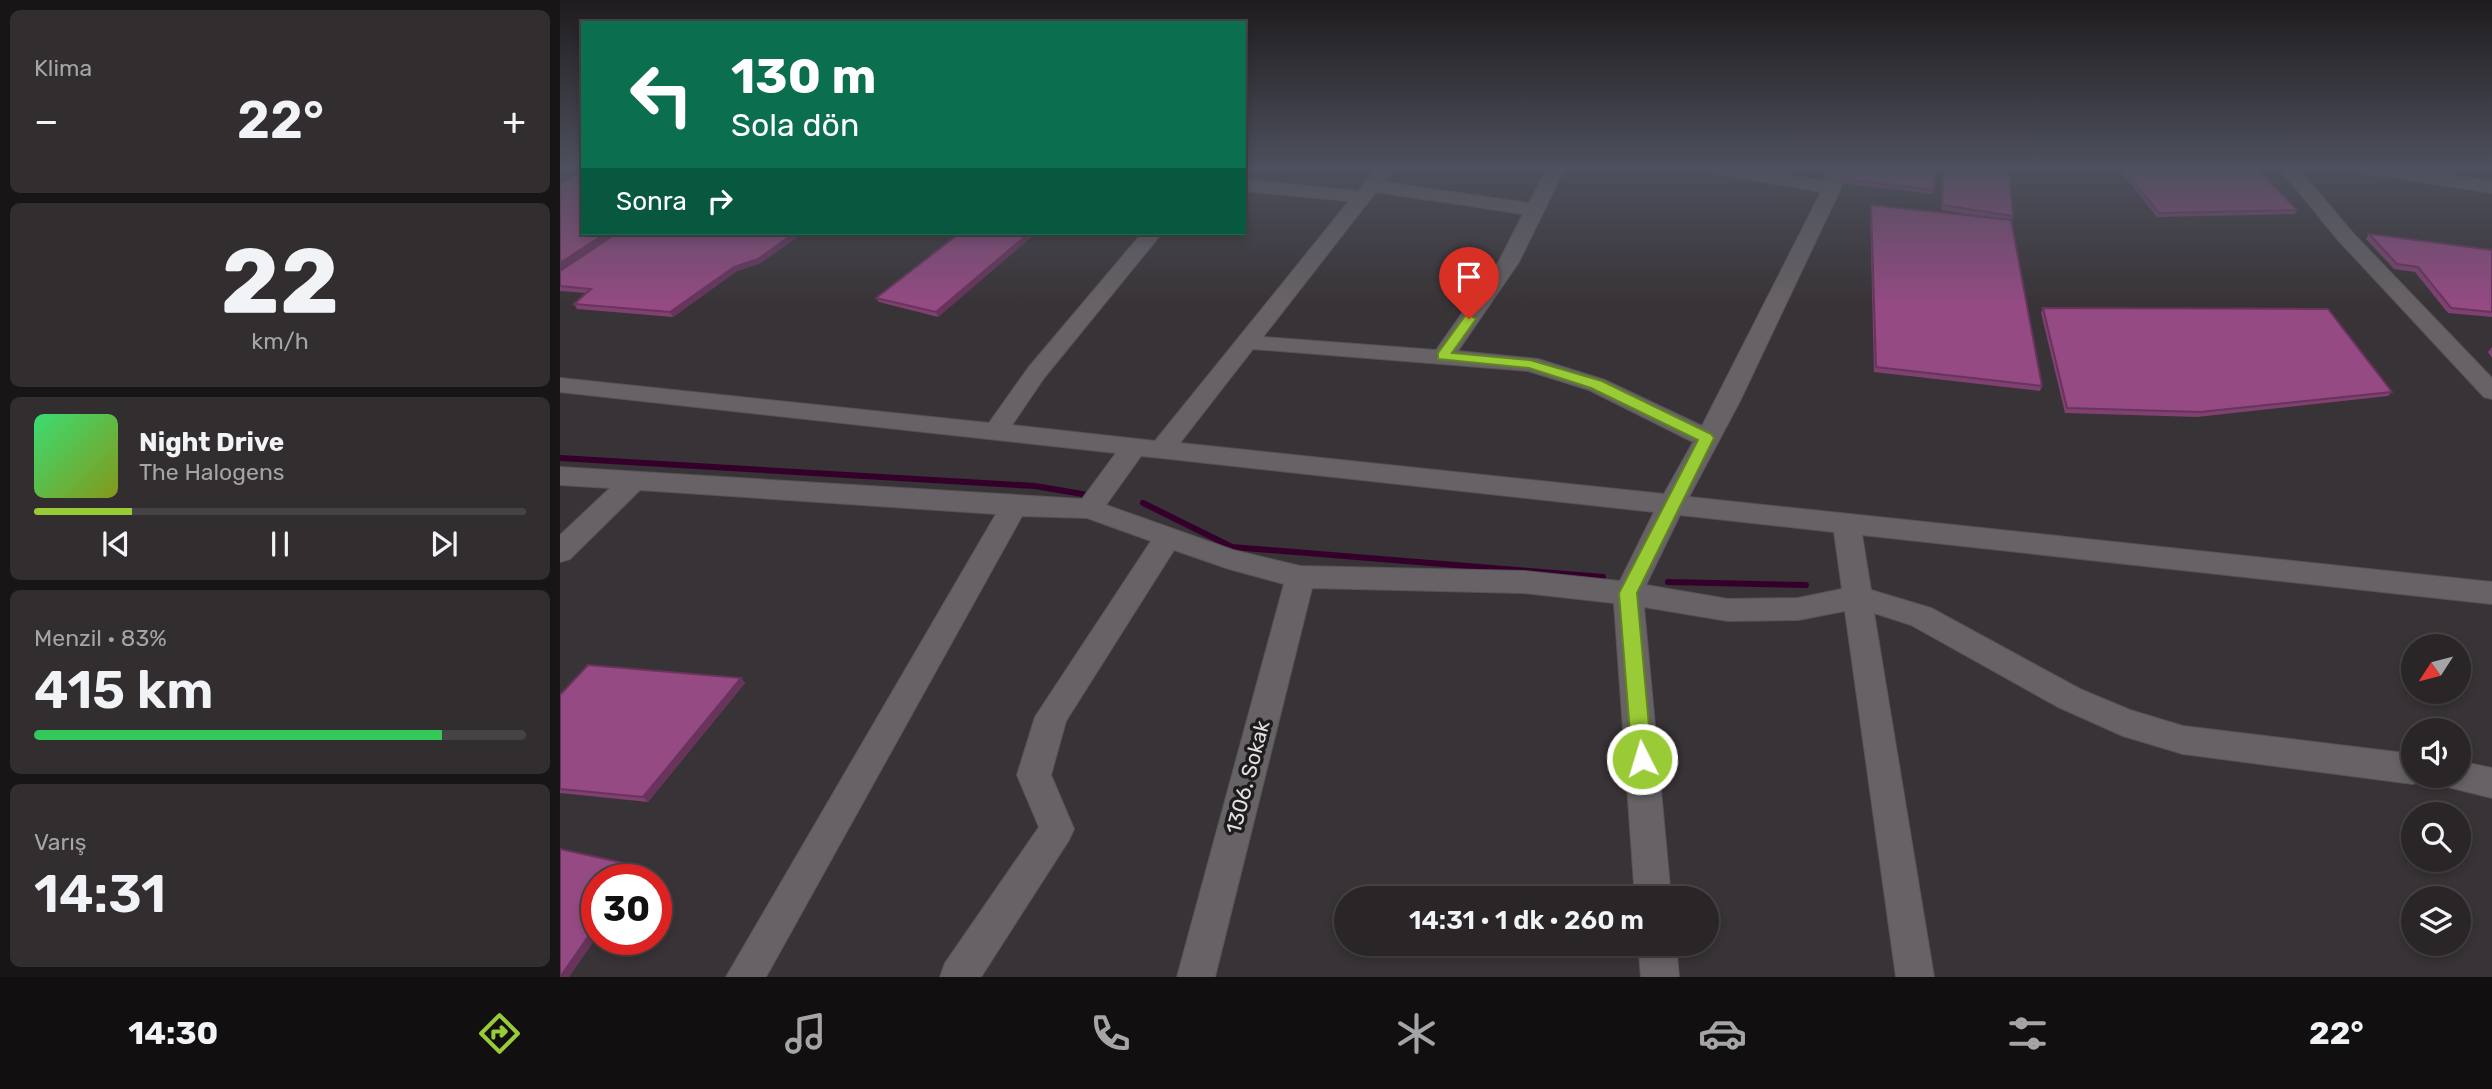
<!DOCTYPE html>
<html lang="tr">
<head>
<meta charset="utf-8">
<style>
	:root { --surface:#2a2628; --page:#322e30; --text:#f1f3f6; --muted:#a5a5a8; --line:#464345; --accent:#98cb36 }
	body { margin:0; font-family:Rubik,sans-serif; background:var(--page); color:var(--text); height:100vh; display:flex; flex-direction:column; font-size:26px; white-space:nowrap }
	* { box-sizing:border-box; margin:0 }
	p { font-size:23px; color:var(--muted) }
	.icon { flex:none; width:38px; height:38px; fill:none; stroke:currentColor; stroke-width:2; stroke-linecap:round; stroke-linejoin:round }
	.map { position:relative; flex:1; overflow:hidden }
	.drawer { display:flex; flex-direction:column; gap:10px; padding:10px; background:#171516; width:560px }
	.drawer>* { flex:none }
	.hud { position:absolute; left:21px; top:21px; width:665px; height:214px; border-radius:0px; box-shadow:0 4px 10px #0003,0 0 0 2px var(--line); background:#0b6e4f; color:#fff; overflow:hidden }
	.needle { width:46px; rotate:234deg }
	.fabs { position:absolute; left:1841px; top:634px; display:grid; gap:14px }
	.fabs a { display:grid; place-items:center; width:70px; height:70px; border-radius:50%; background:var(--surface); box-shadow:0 4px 10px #0003,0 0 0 2px var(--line); font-size:35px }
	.speed { position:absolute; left:21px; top:864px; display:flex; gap:14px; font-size:35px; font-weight:700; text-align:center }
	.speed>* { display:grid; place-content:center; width:91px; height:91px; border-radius:50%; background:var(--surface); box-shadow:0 4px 10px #0003,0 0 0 2px var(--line); line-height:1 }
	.speed .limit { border:10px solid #d22; background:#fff; color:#111 }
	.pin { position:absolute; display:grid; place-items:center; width:60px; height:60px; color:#fff; margin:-72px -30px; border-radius:50% 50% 50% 0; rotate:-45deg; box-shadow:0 0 7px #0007 }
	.pin .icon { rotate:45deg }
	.me { position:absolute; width:77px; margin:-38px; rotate:355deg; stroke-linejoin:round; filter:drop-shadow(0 0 5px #0008) }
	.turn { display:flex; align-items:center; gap:24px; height:147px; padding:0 35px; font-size:32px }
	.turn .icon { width:91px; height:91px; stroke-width:2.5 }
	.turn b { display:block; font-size:49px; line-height:60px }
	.then { display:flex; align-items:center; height:66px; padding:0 35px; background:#0003; gap:14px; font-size:26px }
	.big { font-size:52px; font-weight:600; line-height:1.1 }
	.drawer .card { flex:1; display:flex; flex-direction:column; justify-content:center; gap:10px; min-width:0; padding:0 24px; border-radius:10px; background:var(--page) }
	.drawer .dial { align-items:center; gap:0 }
	.dial b { font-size:91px; line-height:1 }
	.song { display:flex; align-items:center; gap:21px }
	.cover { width:84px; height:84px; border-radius:10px; background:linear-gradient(135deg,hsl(140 70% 55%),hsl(70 70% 35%)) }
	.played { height:7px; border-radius:4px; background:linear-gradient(90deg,var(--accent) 20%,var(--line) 20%) }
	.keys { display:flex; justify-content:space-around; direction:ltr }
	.heat { display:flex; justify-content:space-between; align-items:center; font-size:38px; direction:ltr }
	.charge { height:10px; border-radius:5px; background:linear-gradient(90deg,#34c759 83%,var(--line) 0) }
	.trip { position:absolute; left:774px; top:886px; width:385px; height:70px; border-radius:35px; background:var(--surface); box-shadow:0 4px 10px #0003,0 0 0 2px var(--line); font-weight:600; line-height:70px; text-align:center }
	.menu { display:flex; height:112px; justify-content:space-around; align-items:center; background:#110f10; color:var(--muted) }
	.menu .icon { width:49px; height:49px }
	.menu .current { color:var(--accent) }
	.menu b { font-size:32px; color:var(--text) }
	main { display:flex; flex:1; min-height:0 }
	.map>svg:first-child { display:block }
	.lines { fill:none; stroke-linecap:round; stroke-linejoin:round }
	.stream { stroke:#34002b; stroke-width:6 }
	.minor-casing { stroke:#565255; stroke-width:2 }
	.minor { fill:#676265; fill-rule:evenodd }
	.wall { fill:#804071 }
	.shaded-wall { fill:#68345c }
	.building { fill:#954a83; stroke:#68345c; stroke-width:2 }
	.route { fill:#98cb36; stroke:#638423; stroke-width:2 }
	.labels { text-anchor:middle; stroke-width:7; stroke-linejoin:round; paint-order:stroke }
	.near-street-label { font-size:21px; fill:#e2dfe1; stroke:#1e1c1d }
</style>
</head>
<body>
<main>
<section class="drawer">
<div class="card"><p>Klima</p>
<div class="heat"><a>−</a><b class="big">22°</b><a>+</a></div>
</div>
<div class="card dial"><b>22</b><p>km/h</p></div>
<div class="card">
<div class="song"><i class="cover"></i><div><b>Night Drive</b><p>The Halogens</p></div></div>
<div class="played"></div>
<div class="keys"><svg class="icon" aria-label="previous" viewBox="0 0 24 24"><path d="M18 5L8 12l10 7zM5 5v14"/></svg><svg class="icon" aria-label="pause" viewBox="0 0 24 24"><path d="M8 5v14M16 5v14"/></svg><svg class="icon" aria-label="next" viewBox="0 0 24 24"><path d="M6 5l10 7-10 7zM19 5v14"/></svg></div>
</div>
<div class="card"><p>Menzil · 83%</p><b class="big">415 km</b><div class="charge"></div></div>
<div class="card"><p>Varış</p><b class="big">14:31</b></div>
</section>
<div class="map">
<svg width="1932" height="977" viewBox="0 0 1932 977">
	<rect width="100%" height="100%" fill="#383336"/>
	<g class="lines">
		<path class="stream" d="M0,458L475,486L528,495
			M583,503L672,547L1043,577
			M1108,582L1246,585"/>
		<defs>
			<path id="minor" d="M816,168H835L824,182L969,203L987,168H1005L959,262L898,351L978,359L1045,380L1142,426L1261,192L1152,173L1143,168H1185L1264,181L1266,168H1284L1281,188L1180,401L1129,497L1932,582V604L1302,535L1311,590L1371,608L1520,689L1570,710L1623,726L1853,754V775H1867L1865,779L1853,784L1623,754L1563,736L1498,707L1351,625L1314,613L1374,977H1336L1285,611L1238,620L1168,621L1084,607L1111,898H1075L1054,603L964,593L752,588L655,977H617L724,584L669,569L614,550L506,721L491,775L514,829L509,840L421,977H380L385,963L479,827L457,775L475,717L591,541L527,518L462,516L206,977H166L436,514L80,490L10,559L0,562V535L50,488L0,485V467L522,499L556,453L0,392V378L429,423L468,368L582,233H602L484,378L452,425L595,441L789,201L684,191V179L798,191ZM816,192L963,214L939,261L876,350L703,337ZM693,349L968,371L1029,390L1133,442L1104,494L620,443ZM581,456L601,458L1094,512L1060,581L964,571L740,566L673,550L546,505ZM1120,515L1274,532L1282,589L1238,598L1168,599L1086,585Z
				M1719,168H1738L1792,232L1932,378V399L1924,397L1778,240Z
				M1797,168H1843L1932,181V193L1806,173Z
				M1899,761L1932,768V798L1884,786L1879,775H1899Z
				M1078,943H1116L1119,977H1081Z"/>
		</defs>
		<use href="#minor" class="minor-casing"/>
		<use href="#minor" class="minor"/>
	</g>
	<path class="wall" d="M1283,168L1374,190L1373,194L1280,183Z
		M1382,168H1449L1453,216L1452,221H1451L1482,386L1480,391L1314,372L1310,209L1311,205L1447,220L1381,210Z
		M1558,168H1696L1737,210L1735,214L1597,217Z
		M400,233H476L378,317L319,302L316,298Z
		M1809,234L1932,250V317L1888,313L1855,272L1834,269L1806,239Z
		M201,263L177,271L113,317L17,309L14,304L26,293L0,291V271Z
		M1483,308L1832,392L1828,396L1637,417L1505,413L1481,313Z
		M1932,347V358L1928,352Z
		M181,678L185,683L88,802L0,793V695Z"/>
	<path class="shaded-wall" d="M46,233H56L0,270V263Z
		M234,233H243L201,263L177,271L113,317L110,312L174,267Z
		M469,233H476L378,317L376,312Z
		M181,678L185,683L88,802L83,797Z
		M77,866L83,870L76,880H67Z
		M37,924V937L9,977H0Z"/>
	<path class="building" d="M1283,168H1375L1374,190L1281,179Z
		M1383,168H1449L1453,216L1382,205Z
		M1563,168H1696L1737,210L1599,213Z
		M23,171V233H46L0,263V185Z
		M1311,205L1451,220L1482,386L1316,367Z
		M57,233H234L198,259L174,267L110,312L14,304L31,289L0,286V271Z
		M400,233H469L376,312L316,298Z
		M1809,234L1932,250V312L1891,308L1858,267L1837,264Z
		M1483,308L1768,309L1832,392L1640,412L1507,408Z
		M28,665L181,678L83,797L0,789V695Z
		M0,849L77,866L67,880H37V924L0,977Z"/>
	<linearGradient id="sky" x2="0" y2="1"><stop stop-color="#1f1c1e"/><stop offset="0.55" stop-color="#4d505d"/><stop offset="1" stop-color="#4d505d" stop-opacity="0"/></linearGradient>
	<rect width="1932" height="305" fill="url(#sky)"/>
	<path class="route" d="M909,315L916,319L892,353L970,360L1042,381L1151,434L1154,438L1077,593L1092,759L1089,766L1082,768L1075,766L1072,759L1059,593L1138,440L1031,388L969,368L878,359V353L905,316Z"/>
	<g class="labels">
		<g class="near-street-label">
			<text transform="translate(688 777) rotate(-75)" y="7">1306. Sokak</text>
		</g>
	</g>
</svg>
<div class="fabs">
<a><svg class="needle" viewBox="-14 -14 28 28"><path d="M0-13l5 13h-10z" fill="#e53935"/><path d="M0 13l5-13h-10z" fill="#a5a5a8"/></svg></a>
<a><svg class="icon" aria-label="sound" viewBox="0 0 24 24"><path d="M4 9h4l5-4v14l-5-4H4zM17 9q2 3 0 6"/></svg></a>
<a><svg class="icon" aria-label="search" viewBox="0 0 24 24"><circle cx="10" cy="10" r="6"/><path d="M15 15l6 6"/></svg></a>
<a><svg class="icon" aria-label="layers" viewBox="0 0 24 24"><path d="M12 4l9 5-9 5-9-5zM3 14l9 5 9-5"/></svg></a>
</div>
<div class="speed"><div class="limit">30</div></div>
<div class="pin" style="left:909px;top:319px;background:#d93025"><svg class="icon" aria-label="arrive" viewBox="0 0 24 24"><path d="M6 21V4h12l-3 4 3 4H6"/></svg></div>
<svg class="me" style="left:1082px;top:759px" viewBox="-20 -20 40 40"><circle r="17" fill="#98cb36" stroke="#fff" stroke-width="3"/><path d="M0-11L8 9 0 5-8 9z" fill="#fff"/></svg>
<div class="trip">14:31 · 1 dk · 260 m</div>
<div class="hud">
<div class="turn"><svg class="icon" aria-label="left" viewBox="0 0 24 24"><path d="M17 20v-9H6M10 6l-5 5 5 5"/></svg><div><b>130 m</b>Sola dön</div></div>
<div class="then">Sonra<svg class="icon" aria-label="right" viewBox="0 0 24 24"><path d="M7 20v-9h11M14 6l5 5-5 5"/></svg></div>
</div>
</div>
</main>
<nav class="menu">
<b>14:30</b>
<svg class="icon current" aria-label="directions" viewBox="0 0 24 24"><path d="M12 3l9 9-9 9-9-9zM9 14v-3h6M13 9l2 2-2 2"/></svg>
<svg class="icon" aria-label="music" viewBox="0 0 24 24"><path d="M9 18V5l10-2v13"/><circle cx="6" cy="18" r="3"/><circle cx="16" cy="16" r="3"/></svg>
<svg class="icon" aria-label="phone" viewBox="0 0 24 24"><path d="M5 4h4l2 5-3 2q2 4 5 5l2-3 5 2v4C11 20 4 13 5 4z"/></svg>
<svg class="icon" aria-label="climate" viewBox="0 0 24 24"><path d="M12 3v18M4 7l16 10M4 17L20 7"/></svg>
<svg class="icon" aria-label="car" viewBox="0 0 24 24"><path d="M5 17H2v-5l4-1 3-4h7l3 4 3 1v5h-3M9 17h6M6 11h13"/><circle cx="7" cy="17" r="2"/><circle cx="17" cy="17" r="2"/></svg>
<svg class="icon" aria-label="filters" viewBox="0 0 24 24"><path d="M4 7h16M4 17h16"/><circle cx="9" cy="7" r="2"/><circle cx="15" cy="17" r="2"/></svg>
<b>22°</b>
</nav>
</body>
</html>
